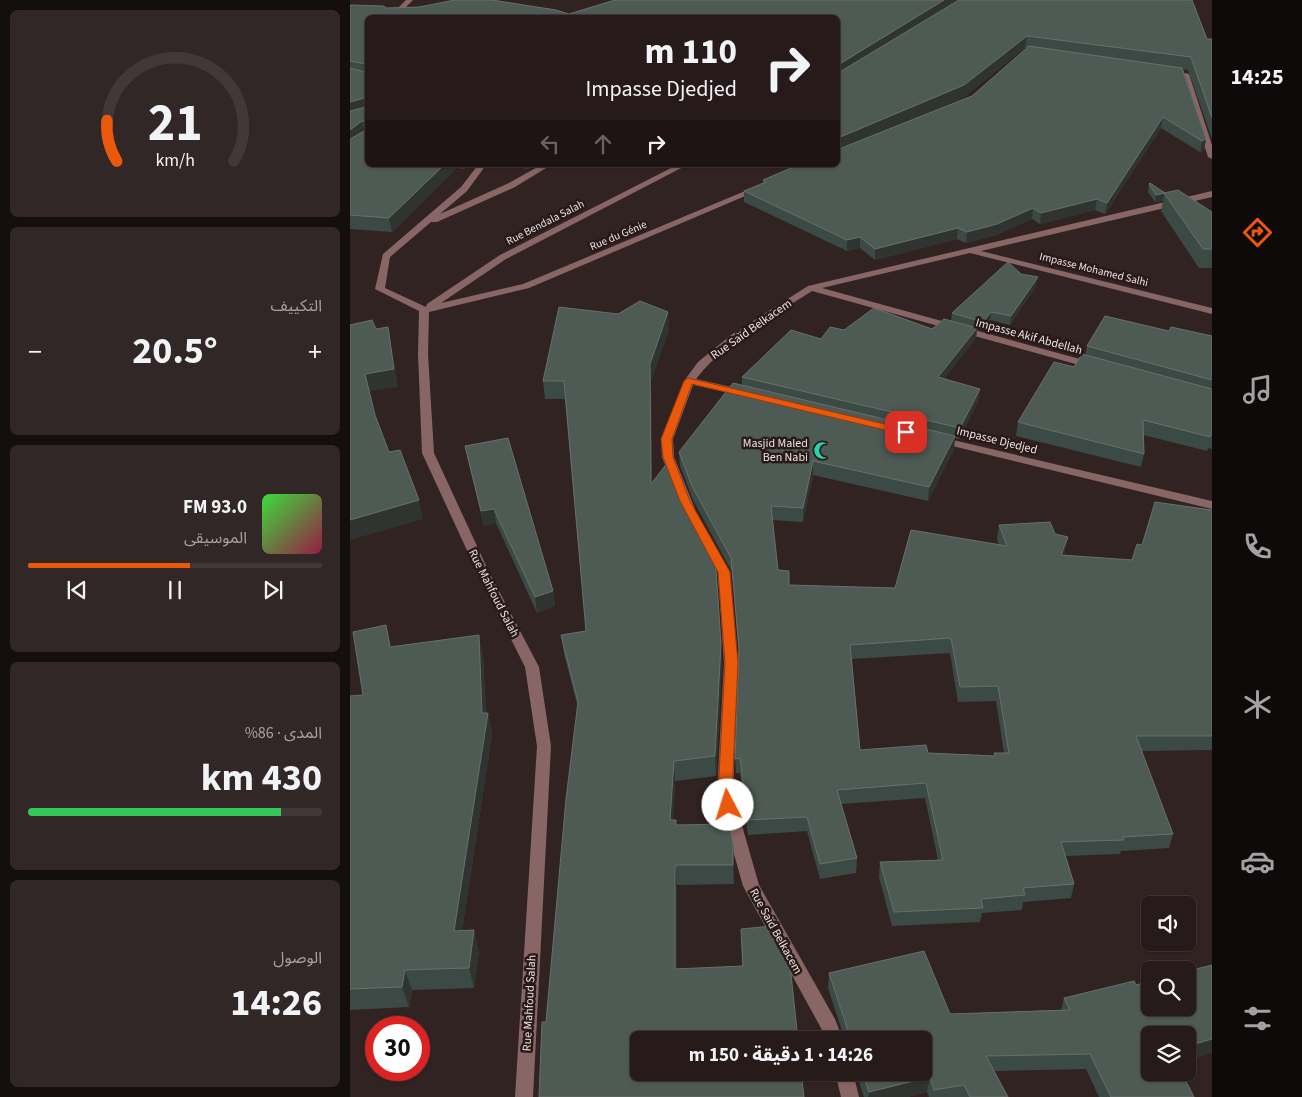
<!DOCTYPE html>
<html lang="ar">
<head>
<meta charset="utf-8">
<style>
	:root { --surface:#261a1a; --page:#322727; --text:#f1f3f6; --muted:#a4a1a2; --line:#423839; --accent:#ea580c }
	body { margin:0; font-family:"Source Sans 3","Noto Sans Arabic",sans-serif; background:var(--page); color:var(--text); direction:rtl; height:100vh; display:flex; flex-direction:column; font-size:19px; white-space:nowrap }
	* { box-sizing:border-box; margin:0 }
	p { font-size:16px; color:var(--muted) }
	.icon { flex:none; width:28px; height:28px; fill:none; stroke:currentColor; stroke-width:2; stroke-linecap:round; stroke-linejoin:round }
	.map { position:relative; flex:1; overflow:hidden; direction:ltr }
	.side { display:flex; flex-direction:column; gap:10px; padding:10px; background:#150e0e; width:350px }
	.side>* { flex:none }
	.guide { position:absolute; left:15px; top:15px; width:475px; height:152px; border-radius:8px; box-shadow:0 1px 4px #0004,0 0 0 1px var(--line); direction:rtl; background:#261a1a; color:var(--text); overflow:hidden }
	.buttons { position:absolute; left:791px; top:896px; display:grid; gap:10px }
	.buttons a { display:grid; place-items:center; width:55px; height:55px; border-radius:8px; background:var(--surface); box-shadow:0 1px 4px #0004,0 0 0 1px var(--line); font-size:25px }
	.speed { position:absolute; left:15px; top:1016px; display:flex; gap:10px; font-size:25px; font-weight:700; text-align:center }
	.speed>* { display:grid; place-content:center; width:65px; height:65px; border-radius:50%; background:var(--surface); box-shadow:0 1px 4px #0004,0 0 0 1px var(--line); line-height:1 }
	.speed .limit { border:8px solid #d22; background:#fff; color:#111 }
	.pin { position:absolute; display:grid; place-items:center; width:42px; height:42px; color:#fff; margin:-21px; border-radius:10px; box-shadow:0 2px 8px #0006 }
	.me { position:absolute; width:55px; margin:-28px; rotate:355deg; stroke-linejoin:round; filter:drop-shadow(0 0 4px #0008) }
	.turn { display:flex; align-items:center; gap:18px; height:105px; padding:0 20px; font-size:22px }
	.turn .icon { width:65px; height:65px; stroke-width:2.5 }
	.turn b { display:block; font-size:35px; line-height:42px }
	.lanes { display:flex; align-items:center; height:48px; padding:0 20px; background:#0003; justify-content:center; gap:25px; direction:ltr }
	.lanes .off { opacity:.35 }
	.big { font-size:38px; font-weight:700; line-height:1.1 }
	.side .widget { flex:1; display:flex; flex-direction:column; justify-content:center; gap:8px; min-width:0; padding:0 18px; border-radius:8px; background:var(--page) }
	.side .dial { align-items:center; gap:0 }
	.dial svg { height:130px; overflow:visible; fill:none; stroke:var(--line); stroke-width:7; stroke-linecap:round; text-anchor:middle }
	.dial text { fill:var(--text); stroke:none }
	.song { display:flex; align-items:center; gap:15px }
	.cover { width:60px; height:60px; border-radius:8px; background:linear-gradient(135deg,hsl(120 70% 55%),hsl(340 70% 35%)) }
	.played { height:5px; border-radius:2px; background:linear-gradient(90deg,var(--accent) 55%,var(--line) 55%) }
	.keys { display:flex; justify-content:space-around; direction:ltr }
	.heat { display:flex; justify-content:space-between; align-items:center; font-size:28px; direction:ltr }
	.charge { height:8px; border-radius:4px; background:linear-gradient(90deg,#34c759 86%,var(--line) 0) }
	.trip { position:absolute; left:280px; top:1031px; width:302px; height:50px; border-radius:8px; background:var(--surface); box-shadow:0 1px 4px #0004,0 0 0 1px var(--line); font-weight:700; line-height:50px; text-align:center; direction:rtl }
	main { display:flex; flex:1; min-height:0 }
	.dock { display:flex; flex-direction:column; width:90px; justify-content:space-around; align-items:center; background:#0f0a0a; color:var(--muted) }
	.dock .icon { width:35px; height:35px }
	.dock .active { color:var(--accent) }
	.dock b { font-size:22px; color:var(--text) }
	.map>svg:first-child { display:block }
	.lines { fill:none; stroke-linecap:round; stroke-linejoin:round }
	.minor { fill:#886665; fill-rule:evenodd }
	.wall { fill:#3b4a45; fill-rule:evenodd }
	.shaded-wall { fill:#303430 }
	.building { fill:#4e5b55; stroke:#67706b; fill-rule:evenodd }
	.route { fill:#ea580c; stroke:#983908 }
	.labels { text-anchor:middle; stroke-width:5; stroke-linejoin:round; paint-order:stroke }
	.far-street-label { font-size:11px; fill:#ebe1e0; stroke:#281a19 }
	.street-label { font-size:12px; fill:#ebe1e0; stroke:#281a19 }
	.poi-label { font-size:12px; fill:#ebe1e0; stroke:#281a19; text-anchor:end }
</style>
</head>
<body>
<main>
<nav class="dock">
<b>14:25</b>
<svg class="icon active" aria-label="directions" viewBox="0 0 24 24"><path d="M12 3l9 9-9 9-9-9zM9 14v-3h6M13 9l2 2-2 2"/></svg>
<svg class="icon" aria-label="music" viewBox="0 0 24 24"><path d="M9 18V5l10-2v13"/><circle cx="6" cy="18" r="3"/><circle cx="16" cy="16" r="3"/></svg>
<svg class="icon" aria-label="phone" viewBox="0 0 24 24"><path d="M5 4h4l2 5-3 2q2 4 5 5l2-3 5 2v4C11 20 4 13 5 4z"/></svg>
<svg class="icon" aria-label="climate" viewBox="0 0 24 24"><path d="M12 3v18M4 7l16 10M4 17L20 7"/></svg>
<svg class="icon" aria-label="car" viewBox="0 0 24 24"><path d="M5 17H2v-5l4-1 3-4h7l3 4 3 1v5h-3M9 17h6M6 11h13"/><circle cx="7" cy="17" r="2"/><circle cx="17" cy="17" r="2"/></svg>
<svg class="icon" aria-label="filters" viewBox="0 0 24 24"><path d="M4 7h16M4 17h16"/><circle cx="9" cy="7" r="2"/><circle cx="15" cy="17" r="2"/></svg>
</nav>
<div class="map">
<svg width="862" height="1097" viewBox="0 0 862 1097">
	<rect width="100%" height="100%" fill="#322323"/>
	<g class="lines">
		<path class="minor" d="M56,0H63L45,18H38Z
			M816,69L839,74L862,145V159L858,157L832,76L816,73Z
			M128,165H136L117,191L90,214L159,183L191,165H201L165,187L87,222H81L40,257L35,288L76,307L77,304L150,255L327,165H337L156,259L91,303L173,284L407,186L414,188L179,288L79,312L78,354L84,453L139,572L189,667L201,746L183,1097H165L187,746L175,667L127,572L72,453L68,354L69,311L25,289L33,254L111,187Z
			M862,191V197L631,251L862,308V314L620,253L472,288L748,364L749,366L748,368H740L462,291C422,317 375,341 346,379L399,391L400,393L395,396L343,385L323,439L324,457L345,509L339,513L333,509L312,457L311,439L334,381L348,362L381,335L458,286Z
			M590,437L862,501V509L586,442L584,440L586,438Z
			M357,538L361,539L380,572L388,663L383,794L409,885L485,1019L493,1040H475L471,1028L393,886L367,794L374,663L368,572L351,542Z
			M485,1072H503L509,1097H491Z"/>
	</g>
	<path class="wall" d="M105,0H142L206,10L219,14L265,0H842L857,39H862V139L838,70L833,69L856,139L854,150L850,152L811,128L755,214L745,210L690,224L682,219L646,235L616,243L607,239L525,260L510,248L497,251L394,202V191L413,183V180L448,165H488V18H18V165H118L114,169L107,168L42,232L0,229V5L34,6L36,8L69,7ZM675,48H677L622,96L564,119L613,98Z
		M147,165H183L178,169Z
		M799,184L815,193L862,212V268H849L811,211L813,201L805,202L798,192Z
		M671,274L686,286L660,325L640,320L632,330L627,329L626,338L594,379L629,400L609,439L605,438L604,449L578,501L463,475L453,522L422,520L428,570L439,585L545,588L649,545L647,539L649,525L705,534L715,551L714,555L782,560L792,545L862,510V750L791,751L823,834L819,848L771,851L770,854L716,856L724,884L721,898L673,902L672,910L632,913L630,922L542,926L529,877L530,862L588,860L575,798L491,804L507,858L506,873L470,879L457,831L398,835L390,773H386L385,759L389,655L382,572L343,500L330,466L329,452L392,385V377L471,339L494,330L582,329L601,321L602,313ZM600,653L608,702L646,701L654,753H644V756L510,750L502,659Z
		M268,314L319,329L301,381L302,482L372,663L366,776L325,781L323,820L326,825L383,842L384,884L327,885V969L392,966L391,929L454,1097H189L196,1022L228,708L214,654L211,635L236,631L215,399H195L193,381Z
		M819,331L862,336V449L858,448L857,451L793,435L794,454L791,467L666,436L668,422L724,367L735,355L737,346Z
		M115,446L203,591L205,606L187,613L146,523L134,526L118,460Z
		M41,647L133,655L136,713H138L142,734L112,931L129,951L124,988L62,990L59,1007L0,1010V696L13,695Z
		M479,973L600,1014L711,1010L714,998L786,985L862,1052L838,1060V1035H800L844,1097H749L736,1069L644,1071L658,1097H579L577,1092L557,1097H514L506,1072H574V1040H495L478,988Z"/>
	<path class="shaded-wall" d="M594,0H612L488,77V65Z
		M677,36L675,48L613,98L488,151V138Z
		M15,98L18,111L0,116V102Z
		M813,117L811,128L755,214L757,203Z
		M12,121L15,134L0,146V130Z
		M856,139L854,150L850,152L852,141Z
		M94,165H107V168L42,232L39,218Z
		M113,165H118L114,169Z
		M178,165H183L178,169Z
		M814,193L813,201L805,202L806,195Z
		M747,199L745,210L690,224L691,213Z
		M683,208L682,219L646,235L616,243L617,232Z
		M608,228L607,239L525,260V249Z
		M510,237V248L497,251V240Z
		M688,277L686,286L660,325L661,316Z
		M318,312L319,329L301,381L302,502L301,484L300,364Z
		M641,312L640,320L632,330L633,322Z
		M38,327L41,344L48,387L19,391L15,374Z
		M627,328L626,338L587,388L588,377Z
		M630,389L629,400L609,439L610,428Z
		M605,436L604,449L578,501L579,487Z
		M463,461V475L453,522V508Z
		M69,500L73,519L0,540V520Z
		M144,509L146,523L134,526L131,511Z
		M718,537L715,551L708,569L711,555Z
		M203,591L205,606L187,613L185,597Z
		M36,625L41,645L45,667L40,647Z
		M129,635L133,655L136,725L138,713L142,734L109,952L104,931L132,713Z
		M371,644L372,663L366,776L365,756Z
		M324,761L325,781L322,839L320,820Z
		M383,842L384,861V884L383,865Z
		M325,865L327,885V988L325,969Z
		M124,930L129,951L124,988L119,968Z
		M55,970L62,990L59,1007L52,987Z
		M862,1039V1052L838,1060V1046Z
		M580,1077L577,1092L557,1097H518L519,1092Z"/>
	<path class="building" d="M105,0H142L206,10L219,14L265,0H594L488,65V18H18V165H94L39,218L0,215V139L16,130L17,121H12L0,130V111L16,107L17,100L15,98L0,102V68L15,72L17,70L16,64L0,61V5L34,6L36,8L69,7Z
		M609,0H842L857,39H862V118L841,57L677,36L614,85L488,138V66V73Z
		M679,46L832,68L856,139L852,141L813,117L757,203L747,199L691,213L683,208L647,224L617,232L608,228L525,249L510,237L497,240L394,191L416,182L413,180L448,165H488V148L489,149L622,96Z
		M800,183L815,193L806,195L799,184Z
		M828,190L862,212V249H853L814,193Z
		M658,262L671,274L688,277L661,316L641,312L633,322L602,313Z
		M290,301L318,312L300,364L301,484L318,462L326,484L365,554L371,644L365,756L324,761L320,820H326V825L378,824L383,842V865H325V969L393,966L391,929L423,926L439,955L448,1040H289V1072H451L454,1097H189L192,1022H196L216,799L228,702L211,635L236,631L214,381H193L209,307L268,314Z
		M524,308L582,329L594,319L627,328L588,377L630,389L610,428L392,377L441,330L471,339L480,327L494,330Z
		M755,316L819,331L821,327L862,336V342L861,345H862V380L737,346Z
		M22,320L26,329L38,327L44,369L15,374L25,415L39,452L50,450L69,500L0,520V325Z
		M732,354L862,389V435H861L860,437L793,420L794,454L668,422L704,362L724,367Z
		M383,383L605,436L579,487L463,461L453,508L421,506L428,570L439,571V585L545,588L561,530L657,546L649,525L700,522L705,534L718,537L711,555L782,560L787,544L792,545L805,502L862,510V736H786L823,834L773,837L774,840L711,842L724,884L673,888L675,895L631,899L633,908L544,912L530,862L593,860L576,783L487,790L507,858L470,864L457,817L398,820L390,758L385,759L389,649L381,558L342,486L329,452ZM601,638L610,687L648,686L659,753H644L645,756L578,753L576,745L510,750L500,645Z
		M158,438L203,591L185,597L144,509L131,511L115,446Z
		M36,625L40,647L129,635L132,713H138L104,931L124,930L119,968L55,970L52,987L0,989V696L13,695L3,632Z
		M574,951L600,1014L720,1010L714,998L784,981L786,985L800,981V1008H838V971L862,965V1039L838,1046V1035H800V1072H831L844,1097H761L740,1054L636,1056L658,1097H620L614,1085L584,1090L580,1077L519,1092L512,1072H574V1040H501L479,973Z"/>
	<path class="route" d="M338,378L556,429L562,432L556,435L342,384L322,439L323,457L340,501L380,572L388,663L382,794L385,805L383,809L378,811L373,809L368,794L375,663L368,572L330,501L313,457L311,439L334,381Z"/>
	<defs>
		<symbol id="mosque-bare" viewBox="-9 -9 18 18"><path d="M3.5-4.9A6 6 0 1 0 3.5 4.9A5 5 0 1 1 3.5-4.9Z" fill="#25d5ae" stroke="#281a19" stroke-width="2.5" paint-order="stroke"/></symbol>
	</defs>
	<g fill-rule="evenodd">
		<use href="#mosque-bare" x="460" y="438" width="25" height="25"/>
	</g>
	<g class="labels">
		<g class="far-street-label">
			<text transform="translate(195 222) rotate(-27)" y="4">Rue Bendala Salah</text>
			<text transform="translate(268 235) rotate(-23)" y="4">Rue du Génie</text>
			<text transform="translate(744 269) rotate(14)" y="4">Impasse Mohamed Salhi</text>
		</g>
		<g class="street-label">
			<text transform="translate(401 329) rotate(-35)" y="4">Rue Saïd Belkacem</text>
			<text transform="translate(679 336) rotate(15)" y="4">Impasse Akif Abdellah</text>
			<text transform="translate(647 440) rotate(14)" y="4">Impasse Djedjed</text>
			<text transform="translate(144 593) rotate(63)" y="4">Rue Mahfoud Salah</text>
			<text transform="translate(426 931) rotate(61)" y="4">Rue Saïd Belkacem</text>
			<text transform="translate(179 1003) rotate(-87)" y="4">Rue Mahfoud Salah</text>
		</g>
		<g class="poi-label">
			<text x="458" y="447">Masjid Maled<tspan x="458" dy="14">Ben Nabi</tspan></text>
		</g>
	</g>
</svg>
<div class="buttons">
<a><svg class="icon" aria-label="sound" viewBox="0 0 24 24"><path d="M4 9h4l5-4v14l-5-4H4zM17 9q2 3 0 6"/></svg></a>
<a><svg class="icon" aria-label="search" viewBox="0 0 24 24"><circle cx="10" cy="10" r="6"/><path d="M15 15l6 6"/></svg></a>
<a><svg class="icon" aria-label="layers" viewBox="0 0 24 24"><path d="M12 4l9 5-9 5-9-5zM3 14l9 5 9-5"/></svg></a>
</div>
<div class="speed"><div class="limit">30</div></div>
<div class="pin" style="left:556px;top:432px;background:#d93025"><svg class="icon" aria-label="arrive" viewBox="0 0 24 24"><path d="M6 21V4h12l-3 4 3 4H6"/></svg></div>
<svg class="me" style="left:378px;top:805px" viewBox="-20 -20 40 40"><circle r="19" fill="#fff"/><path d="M0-13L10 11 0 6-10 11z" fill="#ea580c"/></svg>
<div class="trip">14:26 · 1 دقيقة · 150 m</div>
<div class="guide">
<div class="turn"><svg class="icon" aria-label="right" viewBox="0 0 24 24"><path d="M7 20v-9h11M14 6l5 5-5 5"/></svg><div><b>110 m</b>Impasse Djedjed</div></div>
<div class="lanes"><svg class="icon off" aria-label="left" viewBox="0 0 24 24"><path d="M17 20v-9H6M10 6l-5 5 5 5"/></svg><svg class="icon off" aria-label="ahead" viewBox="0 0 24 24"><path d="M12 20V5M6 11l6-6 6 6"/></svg><svg class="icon" aria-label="right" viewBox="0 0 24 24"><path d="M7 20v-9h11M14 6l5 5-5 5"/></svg></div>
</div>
</div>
<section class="side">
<div class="widget dial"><svg viewBox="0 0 100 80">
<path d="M14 69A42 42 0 1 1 86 69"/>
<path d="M14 69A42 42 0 0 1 8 44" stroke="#ea580c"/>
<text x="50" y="56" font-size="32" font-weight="700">21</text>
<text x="50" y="72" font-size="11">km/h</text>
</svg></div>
<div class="widget"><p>التكييف</p>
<div class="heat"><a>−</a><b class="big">20.5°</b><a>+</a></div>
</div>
<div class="widget">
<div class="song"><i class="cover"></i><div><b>93.0 FM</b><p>الموسيقى</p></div></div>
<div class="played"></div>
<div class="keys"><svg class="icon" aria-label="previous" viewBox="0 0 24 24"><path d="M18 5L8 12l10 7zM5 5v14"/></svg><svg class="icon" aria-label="pause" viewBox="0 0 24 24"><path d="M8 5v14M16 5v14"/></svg><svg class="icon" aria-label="next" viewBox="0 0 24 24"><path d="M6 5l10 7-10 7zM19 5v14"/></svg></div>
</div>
<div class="widget"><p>المدى · 86%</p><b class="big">430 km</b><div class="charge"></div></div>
<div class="widget"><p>الوصول</p><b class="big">14:26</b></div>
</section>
</main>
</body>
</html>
